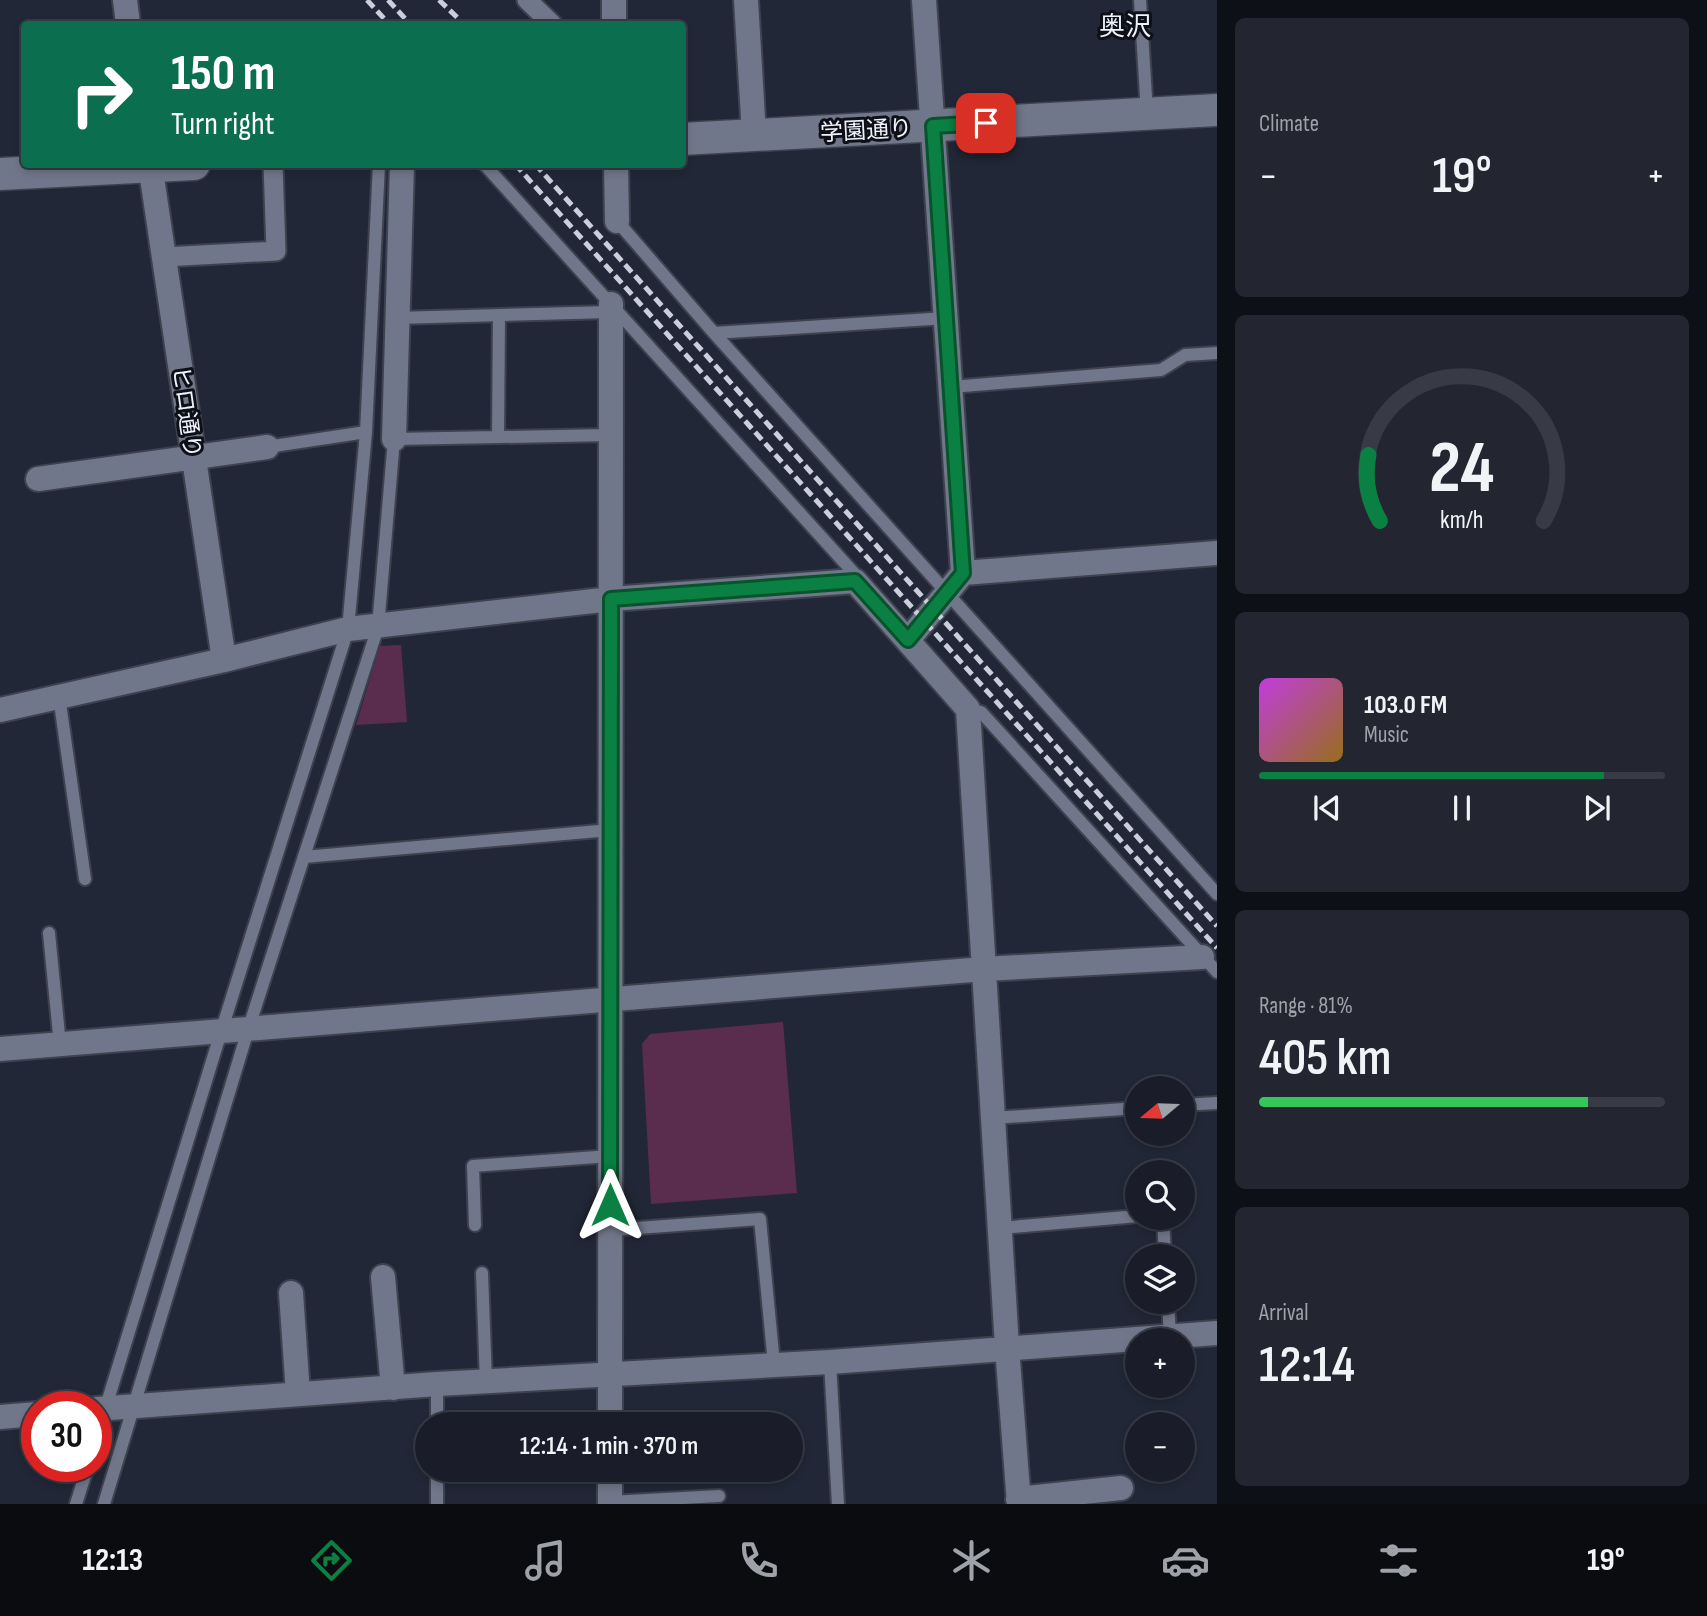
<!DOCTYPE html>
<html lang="en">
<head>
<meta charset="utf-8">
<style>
	:root { --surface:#1a1d29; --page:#232631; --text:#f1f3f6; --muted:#9fa2a8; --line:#383b46; --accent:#0b8043 }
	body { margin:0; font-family:"Sofia Sans Condensed","Noto Sans JP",sans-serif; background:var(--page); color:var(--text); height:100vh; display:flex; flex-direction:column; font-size:26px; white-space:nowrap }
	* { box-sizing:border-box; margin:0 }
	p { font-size:23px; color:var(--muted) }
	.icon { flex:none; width:38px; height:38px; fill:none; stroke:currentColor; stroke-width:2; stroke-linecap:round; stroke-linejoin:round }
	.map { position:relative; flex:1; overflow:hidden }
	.panel { display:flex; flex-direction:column; gap:18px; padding:18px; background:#0e1017; width:490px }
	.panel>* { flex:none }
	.banner { position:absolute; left:21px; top:21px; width:665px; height:147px; border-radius:7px; box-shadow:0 4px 10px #0003,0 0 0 2px var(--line); background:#0b6e4f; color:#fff; overflow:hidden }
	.needle { width:46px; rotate:251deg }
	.controls { position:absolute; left:1125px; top:1076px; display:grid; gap:14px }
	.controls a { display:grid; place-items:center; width:70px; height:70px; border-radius:50%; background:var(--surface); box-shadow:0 4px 10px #0003,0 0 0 2px var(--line); font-size:35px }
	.speed { position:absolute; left:21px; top:1391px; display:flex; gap:14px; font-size:35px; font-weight:700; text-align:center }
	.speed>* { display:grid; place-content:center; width:91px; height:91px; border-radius:50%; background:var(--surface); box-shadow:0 4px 10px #0003,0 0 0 2px var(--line); line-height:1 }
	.speed .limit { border:10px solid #d22; background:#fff; color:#111 }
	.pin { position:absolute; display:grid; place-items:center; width:60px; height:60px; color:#fff; margin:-30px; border-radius:14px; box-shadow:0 4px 10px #0006 }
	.me { position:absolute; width:77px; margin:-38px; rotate:0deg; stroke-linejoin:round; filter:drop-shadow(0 0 5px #0008) }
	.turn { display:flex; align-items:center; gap:24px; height:147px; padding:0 35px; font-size:32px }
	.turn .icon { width:91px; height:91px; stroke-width:2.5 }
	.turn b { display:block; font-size:49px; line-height:60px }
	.big { font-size:52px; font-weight:600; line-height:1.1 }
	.panel .tile { flex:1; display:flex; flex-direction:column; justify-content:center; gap:10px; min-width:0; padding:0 24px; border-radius:10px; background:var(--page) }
	.panel .dial { align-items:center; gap:0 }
	.dial svg { height:182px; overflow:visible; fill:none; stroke:var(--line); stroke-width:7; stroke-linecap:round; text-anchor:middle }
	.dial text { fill:var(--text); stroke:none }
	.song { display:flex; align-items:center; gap:21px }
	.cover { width:84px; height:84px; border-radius:10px; background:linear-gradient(135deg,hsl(290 70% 55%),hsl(40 70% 35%)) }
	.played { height:7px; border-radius:4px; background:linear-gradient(90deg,var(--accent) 85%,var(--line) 85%) }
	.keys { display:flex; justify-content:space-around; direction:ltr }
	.heat { display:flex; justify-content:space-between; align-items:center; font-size:38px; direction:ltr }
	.charge { height:10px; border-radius:5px; background:linear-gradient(90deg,#34c759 81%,var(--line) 0) }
	.trip { position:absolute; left:415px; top:1412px; width:388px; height:70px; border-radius:35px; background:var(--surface); box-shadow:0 4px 10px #0003,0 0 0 2px var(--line); font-weight:600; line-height:70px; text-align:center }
	.dock { display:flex; height:112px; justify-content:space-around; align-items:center; background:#0a0c10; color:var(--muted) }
	.dock .icon { width:49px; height:49px }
	.dock .active { color:var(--accent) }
	.dock b { font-size:32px; color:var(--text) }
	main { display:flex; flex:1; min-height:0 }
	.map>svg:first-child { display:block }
	.green { fill:#5a2d4f }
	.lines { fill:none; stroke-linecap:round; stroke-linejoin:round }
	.service-casing { stroke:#3e424f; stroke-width:16 }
	.pedestrian-casing { stroke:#3e424f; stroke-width:23 }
	.minor-casing { stroke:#3e424f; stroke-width:28 }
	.tertiary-casing { stroke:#3e424f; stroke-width:35 }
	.service { stroke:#71778a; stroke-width:12 }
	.pedestrian { stroke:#71778a; stroke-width:19 }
	.minor { stroke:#71778a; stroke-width:24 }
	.tertiary { stroke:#71778a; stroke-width:32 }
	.rail { stroke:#cbcfdb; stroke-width:5; stroke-dasharray:10 5; stroke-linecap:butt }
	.route-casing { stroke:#07532c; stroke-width:18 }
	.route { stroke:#0b8043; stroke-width:12 }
	.labels { text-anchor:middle; stroke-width:6; stroke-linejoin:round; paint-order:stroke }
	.street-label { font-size:23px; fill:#eef2fd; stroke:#0e1017 }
	.quarter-label { font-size:26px; fill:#eef2fd; stroke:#0e1017 }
</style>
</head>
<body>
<main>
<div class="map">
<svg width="1217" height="1504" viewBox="0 0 1217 1504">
	<rect width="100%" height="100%" fill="#222737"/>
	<path class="green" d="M401,645L407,722L356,725L380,646Z
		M783,1022L797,1193L651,1204L642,1044L650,1034Z"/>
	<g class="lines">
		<defs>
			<path id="service" d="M1140,0L1147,113
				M484,164L853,572L855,581
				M617,221L714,333L1217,894
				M396,318L610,312
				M714,333L946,318
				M951,387L1161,370L1185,355L1217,353
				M498,437L499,315
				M267,447L366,432
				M59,696L85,879
				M968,709L981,712L1217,972
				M304,857L610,830
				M49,933L60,1045
				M1183,1105L1217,1103
				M993,1118L1138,1108
				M1163,1218L1165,1256
				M475,1225L473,1166L610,1156
				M1000,1228L1138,1216
				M610,1230L760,1219L774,1364
				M482,1273L486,1382
				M1168,1302L1170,1336
				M830,1362L838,1504
				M437,1384V1424
				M96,1439L221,1032L348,629L366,432L379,164
				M437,1470V1504
				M610,1502L719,1496
				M76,1504L88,1466
				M104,1504L248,1030L378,627L394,439L610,435"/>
			<path id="pedestrian" d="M527,0L552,24
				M164,257L276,251L273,164"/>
			<path id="minor" d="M125,0L128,24
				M614,0V24
				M746,0L754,135
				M150,164L224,660
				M616,164L617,221
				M394,439L402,164
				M38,479L267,447
				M963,573L1217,553
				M908,640L963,573L924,0
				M0,710L224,660L348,629L611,599L855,581L968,709L1007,1347L1019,1504
				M0,1049L984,969L1202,957
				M383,1277L393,1388
				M291,1293L298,1394
				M96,1409L437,1384L830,1362L1217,1333
				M0,1417L37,1414
				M610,1424L611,304
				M1018,1499L1121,1488
				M610,1504V1470"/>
			<path id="tertiary" d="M682,139L1217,110
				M0,174L194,164"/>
		</defs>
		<use href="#service" class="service-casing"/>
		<use href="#pedestrian" class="pedestrian-casing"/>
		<use href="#minor" class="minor-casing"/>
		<use href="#tertiary" class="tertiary-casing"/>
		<use href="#service" class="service"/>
		<use href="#pedestrian" class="pedestrian"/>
		<use href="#minor" class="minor"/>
		<use href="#tertiary" class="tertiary"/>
		<path class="rail" d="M367,0L389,24
			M388,0L410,24
			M439,0L464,24
			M515,164L1217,948
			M535,164L1217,926"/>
	</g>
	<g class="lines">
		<defs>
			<path id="route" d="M610,1205L611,599L855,581L908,640L963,573L933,126L986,123"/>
		</defs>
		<use href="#route" class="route-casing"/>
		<use href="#route" class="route"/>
	</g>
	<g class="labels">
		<g class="street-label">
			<text transform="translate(866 130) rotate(-3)" y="8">学園通り</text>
			<text transform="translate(187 412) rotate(82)" y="8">ヒロ通り</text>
		</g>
		<g class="quarter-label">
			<text x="1125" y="35">奥沢</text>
		</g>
	</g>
</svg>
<div class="controls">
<a><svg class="needle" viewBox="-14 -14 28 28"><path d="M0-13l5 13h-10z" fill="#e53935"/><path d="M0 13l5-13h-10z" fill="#9fa2a8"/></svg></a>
<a><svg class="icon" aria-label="search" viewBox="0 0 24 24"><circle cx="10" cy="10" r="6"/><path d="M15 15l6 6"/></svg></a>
<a><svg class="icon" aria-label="layers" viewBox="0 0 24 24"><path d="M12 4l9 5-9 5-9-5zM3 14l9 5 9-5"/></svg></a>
<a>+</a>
<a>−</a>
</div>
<div class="speed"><div class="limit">30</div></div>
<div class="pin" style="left:986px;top:123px;background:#d93025"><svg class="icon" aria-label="arrive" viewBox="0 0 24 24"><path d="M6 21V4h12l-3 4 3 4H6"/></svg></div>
<svg class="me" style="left:610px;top:1205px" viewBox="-20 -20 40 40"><path d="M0-17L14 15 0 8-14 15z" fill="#0b8043" stroke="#fff" stroke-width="4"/></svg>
<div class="trip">12:14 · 1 min · 370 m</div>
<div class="banner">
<div class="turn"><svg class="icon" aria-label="right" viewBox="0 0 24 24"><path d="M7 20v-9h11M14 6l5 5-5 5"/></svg><div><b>150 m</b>Turn right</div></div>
</div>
</div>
<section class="panel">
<div class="tile"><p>Climate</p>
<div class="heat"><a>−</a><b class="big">19°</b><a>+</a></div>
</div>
<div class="tile dial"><svg viewBox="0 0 100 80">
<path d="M14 69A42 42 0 1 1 86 69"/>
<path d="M14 69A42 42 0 0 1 9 40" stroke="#0b8043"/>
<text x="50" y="56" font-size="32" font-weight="700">24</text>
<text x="50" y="72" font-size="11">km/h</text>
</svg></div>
<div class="tile">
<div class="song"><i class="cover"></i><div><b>103.0 FM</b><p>Music</p></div></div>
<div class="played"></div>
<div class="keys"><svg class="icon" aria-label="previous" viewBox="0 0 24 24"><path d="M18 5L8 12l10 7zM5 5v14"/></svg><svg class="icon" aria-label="pause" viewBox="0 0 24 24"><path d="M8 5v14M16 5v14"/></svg><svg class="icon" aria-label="next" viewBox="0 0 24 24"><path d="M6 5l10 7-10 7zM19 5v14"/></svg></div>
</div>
<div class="tile"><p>Range · 81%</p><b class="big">405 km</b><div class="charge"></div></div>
<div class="tile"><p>Arrival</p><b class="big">12:14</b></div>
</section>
</main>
<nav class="dock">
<b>12:13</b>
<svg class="icon active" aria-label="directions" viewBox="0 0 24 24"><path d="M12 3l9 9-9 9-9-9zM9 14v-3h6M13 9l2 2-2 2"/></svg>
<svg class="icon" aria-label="music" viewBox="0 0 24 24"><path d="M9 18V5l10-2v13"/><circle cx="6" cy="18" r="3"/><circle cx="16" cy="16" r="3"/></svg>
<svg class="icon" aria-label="phone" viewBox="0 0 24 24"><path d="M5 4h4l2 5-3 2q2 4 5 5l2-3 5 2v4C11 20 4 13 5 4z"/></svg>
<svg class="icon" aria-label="climate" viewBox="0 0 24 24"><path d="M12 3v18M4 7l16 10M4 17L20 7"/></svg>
<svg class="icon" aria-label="car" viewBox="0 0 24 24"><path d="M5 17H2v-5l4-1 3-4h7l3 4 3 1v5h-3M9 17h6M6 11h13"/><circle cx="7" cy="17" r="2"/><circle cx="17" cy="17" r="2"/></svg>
<svg class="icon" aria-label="filters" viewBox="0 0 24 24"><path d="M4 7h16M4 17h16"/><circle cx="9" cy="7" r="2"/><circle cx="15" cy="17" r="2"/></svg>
<b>19°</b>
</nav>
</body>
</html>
